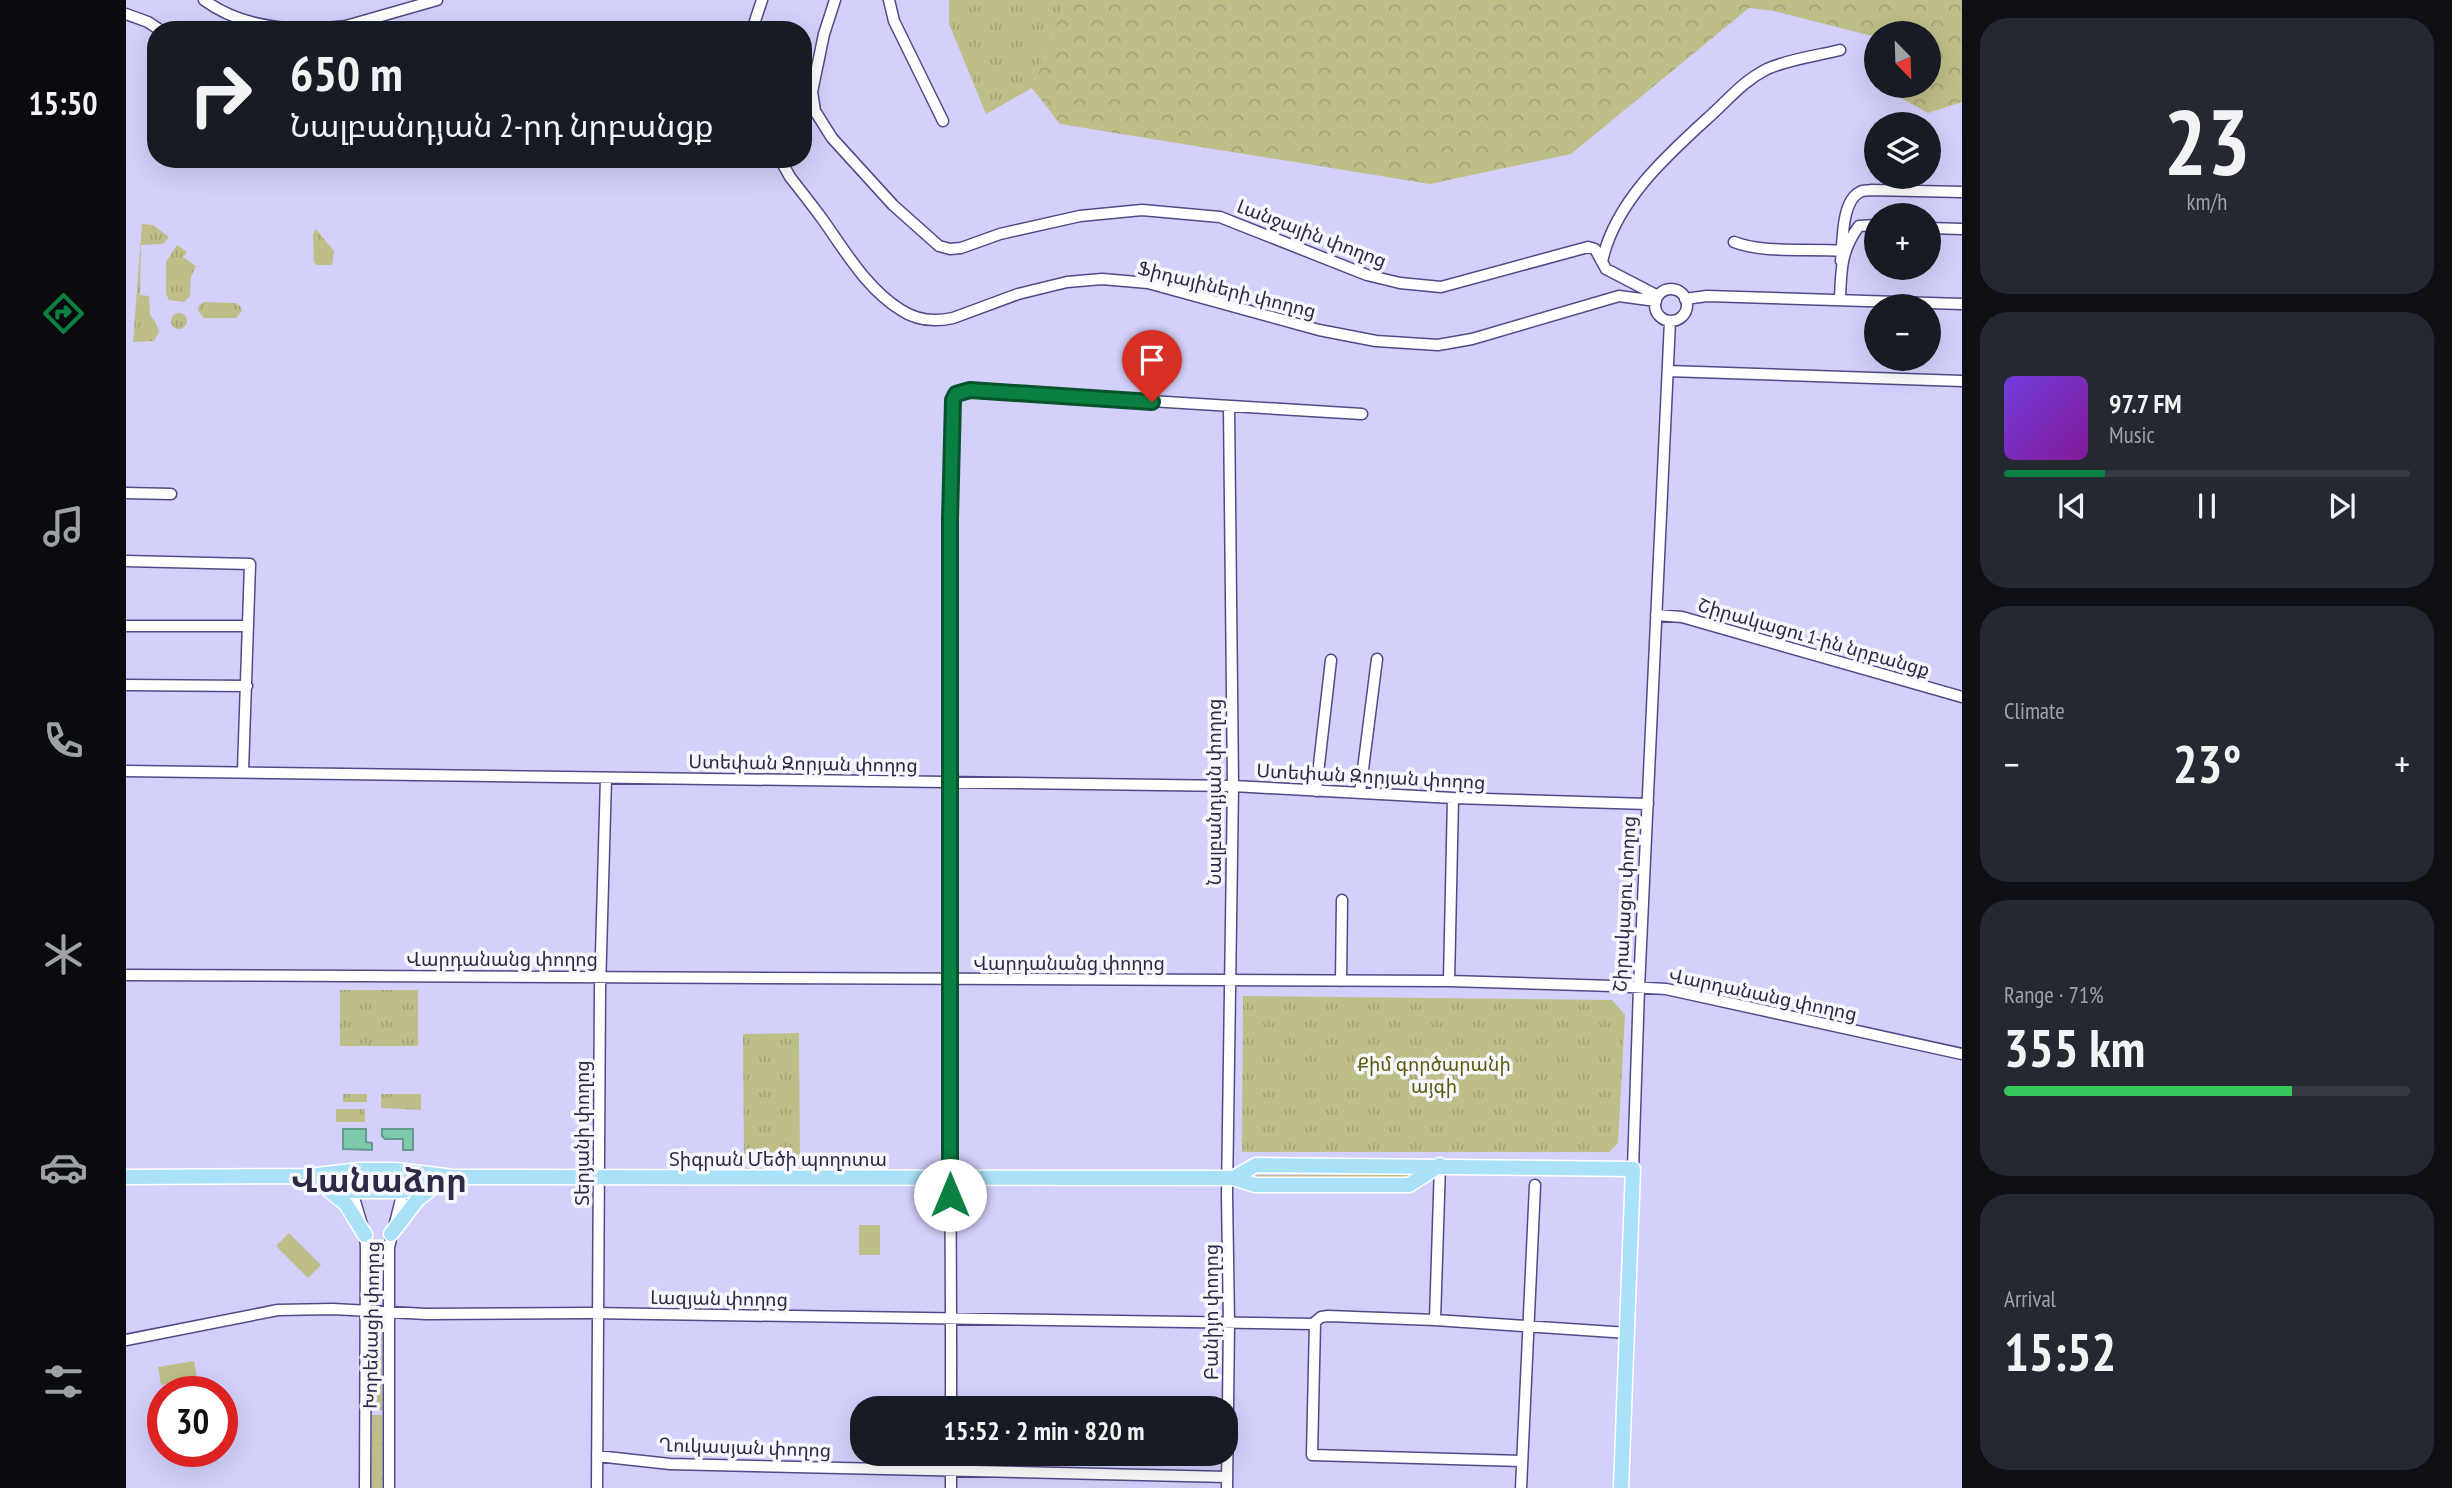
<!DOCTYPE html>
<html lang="en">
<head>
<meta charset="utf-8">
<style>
	:root { --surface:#171b24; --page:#242831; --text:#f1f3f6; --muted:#9ea1a6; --line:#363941; --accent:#0b8043 }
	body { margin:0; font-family:"PT Sans Narrow","Noto Sans Armenian",sans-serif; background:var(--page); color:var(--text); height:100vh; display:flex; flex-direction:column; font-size:26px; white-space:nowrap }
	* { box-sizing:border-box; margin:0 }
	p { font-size:23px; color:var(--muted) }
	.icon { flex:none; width:38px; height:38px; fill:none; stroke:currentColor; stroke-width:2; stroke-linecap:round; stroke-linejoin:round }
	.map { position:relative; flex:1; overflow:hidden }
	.side { display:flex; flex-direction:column; gap:18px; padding:18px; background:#0d0f14; width:490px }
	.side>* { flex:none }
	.hud { position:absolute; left:21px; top:21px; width:665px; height:147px; border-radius:28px; box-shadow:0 7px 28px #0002; background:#171b24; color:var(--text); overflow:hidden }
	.needle { width:46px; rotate:157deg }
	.tools { position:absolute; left:1738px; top:21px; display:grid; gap:14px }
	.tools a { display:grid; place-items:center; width:77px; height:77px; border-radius:50%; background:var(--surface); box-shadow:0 7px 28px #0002; font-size:35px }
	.speed { position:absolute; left:21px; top:1376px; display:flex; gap:14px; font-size:35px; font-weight:700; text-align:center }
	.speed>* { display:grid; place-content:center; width:91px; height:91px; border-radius:50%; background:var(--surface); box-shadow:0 7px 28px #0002; line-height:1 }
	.speed .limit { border:10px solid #d22; background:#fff; color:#111 }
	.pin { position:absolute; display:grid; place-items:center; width:60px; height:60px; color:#fff; margin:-72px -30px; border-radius:50% 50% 50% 0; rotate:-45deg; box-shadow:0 0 7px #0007 }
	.pin .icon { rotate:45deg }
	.me { position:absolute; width:77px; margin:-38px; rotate:0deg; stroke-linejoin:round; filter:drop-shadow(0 0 5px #0008) }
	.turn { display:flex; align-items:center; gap:24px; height:147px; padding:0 28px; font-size:32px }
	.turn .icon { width:91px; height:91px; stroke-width:2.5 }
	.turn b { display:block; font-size:49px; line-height:60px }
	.big { font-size:52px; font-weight:600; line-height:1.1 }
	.side .tile { flex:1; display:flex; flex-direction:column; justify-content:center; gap:10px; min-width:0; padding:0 24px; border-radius:28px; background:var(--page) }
	.side .dial { align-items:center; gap:0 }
	.dial b { font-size:91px; line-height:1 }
	.song { display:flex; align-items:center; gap:21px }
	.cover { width:84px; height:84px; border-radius:10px; background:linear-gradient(135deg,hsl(260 70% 55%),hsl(290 70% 35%)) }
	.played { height:7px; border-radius:4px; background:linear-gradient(90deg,var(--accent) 25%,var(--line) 25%) }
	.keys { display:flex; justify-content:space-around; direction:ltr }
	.heat { display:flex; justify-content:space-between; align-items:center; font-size:38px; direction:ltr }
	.charge { height:10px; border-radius:5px; background:linear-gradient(90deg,#34c759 71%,var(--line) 0) }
	.trip { position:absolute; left:724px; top:1396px; width:388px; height:70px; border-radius:28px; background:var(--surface); box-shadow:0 7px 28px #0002; font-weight:600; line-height:70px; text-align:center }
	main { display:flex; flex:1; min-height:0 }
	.dock { display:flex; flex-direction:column; width:126px; justify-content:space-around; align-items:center; background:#090b0e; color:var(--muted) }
	.dock .icon { width:49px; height:49px }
	.dock .current { color:var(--accent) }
	.dock b { font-size:32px; color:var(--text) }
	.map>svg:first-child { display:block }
	.grass { fill:url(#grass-tufts) }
	.forest { fill:url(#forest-crowns) }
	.pitch { fill:#bebe89 }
	.water { fill:#7dc9ac; stroke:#65998d; stroke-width:2 }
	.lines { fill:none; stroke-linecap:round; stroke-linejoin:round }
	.minor-casing { stroke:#514a86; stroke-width:13 }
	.major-casing { stroke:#fff; stroke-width:17 }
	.minor { stroke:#fff; stroke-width:10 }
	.major { stroke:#a9e1f9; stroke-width:14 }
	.route-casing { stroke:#07532c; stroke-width:18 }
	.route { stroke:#0b8043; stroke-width:12 }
	.labels { text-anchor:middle; stroke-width:7; stroke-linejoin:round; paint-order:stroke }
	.street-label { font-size:19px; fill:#2c2a45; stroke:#f6f6fd }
	.park-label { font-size:19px; fill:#5d5b0b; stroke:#f6f6fd }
	.town-label { font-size:33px; font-weight:bold; fill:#2c2a45; stroke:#f6f6fd }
</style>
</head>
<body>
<main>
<nav class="dock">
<b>15:50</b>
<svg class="icon current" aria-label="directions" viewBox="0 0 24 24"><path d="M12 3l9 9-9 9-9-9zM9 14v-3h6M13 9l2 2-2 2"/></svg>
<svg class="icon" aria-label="music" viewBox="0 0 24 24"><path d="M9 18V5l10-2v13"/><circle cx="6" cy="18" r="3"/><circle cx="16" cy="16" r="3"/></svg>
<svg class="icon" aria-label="phone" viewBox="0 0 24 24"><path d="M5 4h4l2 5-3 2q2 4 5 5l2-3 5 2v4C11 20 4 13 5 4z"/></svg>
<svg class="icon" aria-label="climate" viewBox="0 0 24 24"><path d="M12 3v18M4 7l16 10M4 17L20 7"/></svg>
<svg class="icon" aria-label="car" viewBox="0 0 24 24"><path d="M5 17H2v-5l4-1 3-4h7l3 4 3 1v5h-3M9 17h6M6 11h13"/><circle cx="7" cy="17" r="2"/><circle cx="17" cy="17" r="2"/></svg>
<svg class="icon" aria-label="filters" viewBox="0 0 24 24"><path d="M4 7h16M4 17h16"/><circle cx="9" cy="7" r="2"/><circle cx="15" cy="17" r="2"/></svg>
</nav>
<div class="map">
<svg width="1836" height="1488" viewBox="0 0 1836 1488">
	<defs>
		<pattern id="grass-tufts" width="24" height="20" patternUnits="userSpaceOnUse" patternTransform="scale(1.75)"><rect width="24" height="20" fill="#bebe89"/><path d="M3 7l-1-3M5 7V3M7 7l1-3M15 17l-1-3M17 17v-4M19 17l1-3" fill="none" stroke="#a3a378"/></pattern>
		<pattern id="forest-crowns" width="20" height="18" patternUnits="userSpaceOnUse" patternTransform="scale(1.75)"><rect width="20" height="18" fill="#bebe89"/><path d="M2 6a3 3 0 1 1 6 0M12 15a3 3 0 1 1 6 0" fill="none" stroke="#a3a378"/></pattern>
	</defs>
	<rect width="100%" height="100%" fill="#d3d1fb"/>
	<path class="grass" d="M823,0H940L906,88L860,114L823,24Z
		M16,224L27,225L43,237L37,244L15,245L14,295L23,296L24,315L30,323L33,332L28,341L7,342Z
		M190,229L208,251L206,265H191L188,262L187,234Z
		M51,245L61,252L57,257L70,266L65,277L64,296L58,302L43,300L40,294V262Z
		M78,302L110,303L114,306L116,311L110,318H78L72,311L73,305Z
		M45 321a8 8 0 1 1 16 0a8 8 0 1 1-16 0Z
		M214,990H292V1046H214Z
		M1117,996L1486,1000L1499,1015L1492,1143L1483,1152H1116Z
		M673,1033L674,1160H618L617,1034Z
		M217,1094H241V1102H217Z
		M255,1094H295V1110L255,1108Z
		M210,1109H239V1122H210Z
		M1127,1175H1284V1176L1283,1179H1125Z
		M247,1261H256V1295H247Z
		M246,1330H256V1410H246Z
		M246,1415H256V1488H245Z"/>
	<path class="forest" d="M940,0H1836V102L1802,113L1768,94L1767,86H1802V33H1750V37L1648,11L1623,8L1445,154L1304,184L934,124L906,88Z"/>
	<path class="pitch" d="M733,1225H754V1255H733Z
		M163,1233L195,1265L182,1278L150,1246Z
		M68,1361L71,1378L35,1385L32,1367Z"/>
	<path class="water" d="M217,1129H240V1142L246,1143V1150L217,1149Z
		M256,1129H287V1150H277V1139H259L256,1136Z"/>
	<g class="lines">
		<defs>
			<path id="minor" d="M78,0C108,22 141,27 178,30
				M709,0L698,34L686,92L689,111L706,138L767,205L813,246L824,249L835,248L874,234L954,216L1016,210L1094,217L1241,275L1274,283L1315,287L1462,247L1469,249L1480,269L1532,296
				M763,0L768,21L817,121
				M0,14L22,22L34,30
				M179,30L220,26L311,0
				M626,30L636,0
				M654,159L664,177C675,191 686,205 697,220C719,251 741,289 775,310C790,320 809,322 827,318L892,294L941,282L976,279L1022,283L1193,330L1250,341L1312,345L1346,339L1493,296L1530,301
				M1802,228L1836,229
				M1608,242C1640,254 1682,248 1716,251
				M1715,261C1717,243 1715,201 1734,192C1737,190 1741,191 1745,190L1836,192
				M1476,262C1488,203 1540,156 1583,117C1602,100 1617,81 1641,69C1663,59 1690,56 1714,50
				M1529 305a16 16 0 1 1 32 0a16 16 0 1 1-32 0Z
				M1559,299L1581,296L1836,304
				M1714,299C1715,270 1715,250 1733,226L1750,225
				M1542,371L1836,381
				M0,493L45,494
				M0,561L124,564L117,771
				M1530,615L1556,617L1836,697
				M0,626H122
				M0,685L121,686
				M0,771L1107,786L1327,798L1522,804
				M1190,791L1205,660
				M1234,793L1251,659
				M0,975L1323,981L1487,986L1540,989L1836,1054
				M1215,981L1216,900
				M1323,981L1327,798
				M1507,1169L1513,988L1544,321
				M226,1191L239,1235L240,1247L239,1488
				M1309,1320L1314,1165
				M0,1340L152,1310L207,1309L300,1314L465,1313L1188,1324
				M825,1409C826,1073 816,736 827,400L830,394L844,390L1236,414
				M471,1456L544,1464L1101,1477
				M1396,1461L1186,1455L1189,1322L1195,1317L1202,1316L1309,1320L1502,1333
				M263,1488V1247L277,1191
				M471,1488L474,989L480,778
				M825,1488V1454
				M1101,1488L1103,1323L1101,1195L1107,786L1103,407
				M1395,1488L1409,1185"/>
			<path id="major" d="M0,1177L183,1176L233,1170H270L328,1177L1107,1178L1129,1185H1283L1314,1165
				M184,1177L226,1191H277L320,1177
				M1107,1178L1130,1165L1507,1169L1495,1488
				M199,1187L220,1204L239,1235
				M265,1234L291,1200L312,1183"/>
		</defs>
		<use href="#minor" class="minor-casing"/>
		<use href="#major" class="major-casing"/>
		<use href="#minor" class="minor"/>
		<use href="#major" class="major"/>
	</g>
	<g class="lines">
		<defs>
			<path id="route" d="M824,1195V519L827,400L830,394L844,390L1026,402"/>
		</defs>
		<use href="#route" class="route-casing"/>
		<use href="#route" class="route"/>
	</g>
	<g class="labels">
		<g class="street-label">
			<text transform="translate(1186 233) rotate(21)" y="7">Լանջային փողոց</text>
			<text transform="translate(1101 289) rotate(14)" y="7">Ֆիդայիների փողոց</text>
			<text transform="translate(1688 637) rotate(16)" y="7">Շիրակացու 1-ին նրբանցք</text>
			<text transform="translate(677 763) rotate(1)" y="7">Ստեփան Զորյան փողոց</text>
			<text transform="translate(1245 776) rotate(3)" y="7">Ստեփան Զորյան փողոց</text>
			<text transform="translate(1088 792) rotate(-90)" y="7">Նալբանդյան փողոց</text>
			<text transform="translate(1498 904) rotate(-87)" y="7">Շիրակացու փողոց</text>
			<text x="376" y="966">Վարդանանց փողոց</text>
			<text x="943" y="970">Վարդանանց փողոց</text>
			<text transform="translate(1637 994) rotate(12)" y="7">Վարդանանց փողոց</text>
			<text transform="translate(456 1133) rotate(-90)" y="7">Տերյանի փողոց</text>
			<text x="652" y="1166">Տիգրան Մեծի պողոտա</text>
			<text transform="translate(593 1298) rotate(1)" y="7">Լազյան փողոց</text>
			<text transform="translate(1085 1312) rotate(-90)" y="7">Բանիյո փողոց</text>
			<text transform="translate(245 1325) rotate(-89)" y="7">Խորենացի փողոց</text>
			<text transform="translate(619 1447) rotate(2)" y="7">Ղուկասյան փողոց</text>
		</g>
		<g class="park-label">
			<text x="1308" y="1071">Քիմ գործարանի<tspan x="1308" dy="22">այգի</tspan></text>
		</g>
		<g class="town-label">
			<text x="253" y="1192">Վանաձոր</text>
		</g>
	</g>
</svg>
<div class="tools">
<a><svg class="needle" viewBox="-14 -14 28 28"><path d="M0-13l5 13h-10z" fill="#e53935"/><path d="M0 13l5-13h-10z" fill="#9ea1a6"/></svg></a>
<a><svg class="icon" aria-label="layers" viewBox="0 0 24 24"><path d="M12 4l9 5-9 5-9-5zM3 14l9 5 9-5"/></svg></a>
<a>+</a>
<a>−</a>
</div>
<div class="speed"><div class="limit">30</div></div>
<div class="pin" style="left:1026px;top:402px;background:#d93025"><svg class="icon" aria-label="arrive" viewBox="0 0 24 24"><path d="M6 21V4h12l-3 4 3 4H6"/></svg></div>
<svg class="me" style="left:824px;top:1195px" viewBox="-20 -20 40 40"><circle r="19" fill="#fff"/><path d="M0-13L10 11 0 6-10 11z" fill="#0b8043"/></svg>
<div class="trip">15:52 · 2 min · 820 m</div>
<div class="hud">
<div class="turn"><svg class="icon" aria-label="right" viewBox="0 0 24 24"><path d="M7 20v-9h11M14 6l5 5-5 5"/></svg><div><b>650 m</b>Նալբանդյան 2-րդ նրբանցք</div></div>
</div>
</div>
<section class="side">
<div class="tile dial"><b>23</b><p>km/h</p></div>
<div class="tile">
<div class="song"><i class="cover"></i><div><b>97.7 FM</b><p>Music</p></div></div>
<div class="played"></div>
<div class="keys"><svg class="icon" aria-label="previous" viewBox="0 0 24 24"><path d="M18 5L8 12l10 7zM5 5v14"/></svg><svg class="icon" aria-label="pause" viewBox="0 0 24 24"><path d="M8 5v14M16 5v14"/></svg><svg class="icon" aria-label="next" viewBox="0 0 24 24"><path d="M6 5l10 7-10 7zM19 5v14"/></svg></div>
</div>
<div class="tile"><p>Climate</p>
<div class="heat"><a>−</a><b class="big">23°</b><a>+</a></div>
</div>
<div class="tile"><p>Range · 71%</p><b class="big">355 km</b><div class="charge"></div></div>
<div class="tile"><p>Arrival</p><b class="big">15:52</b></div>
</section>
</main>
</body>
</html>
